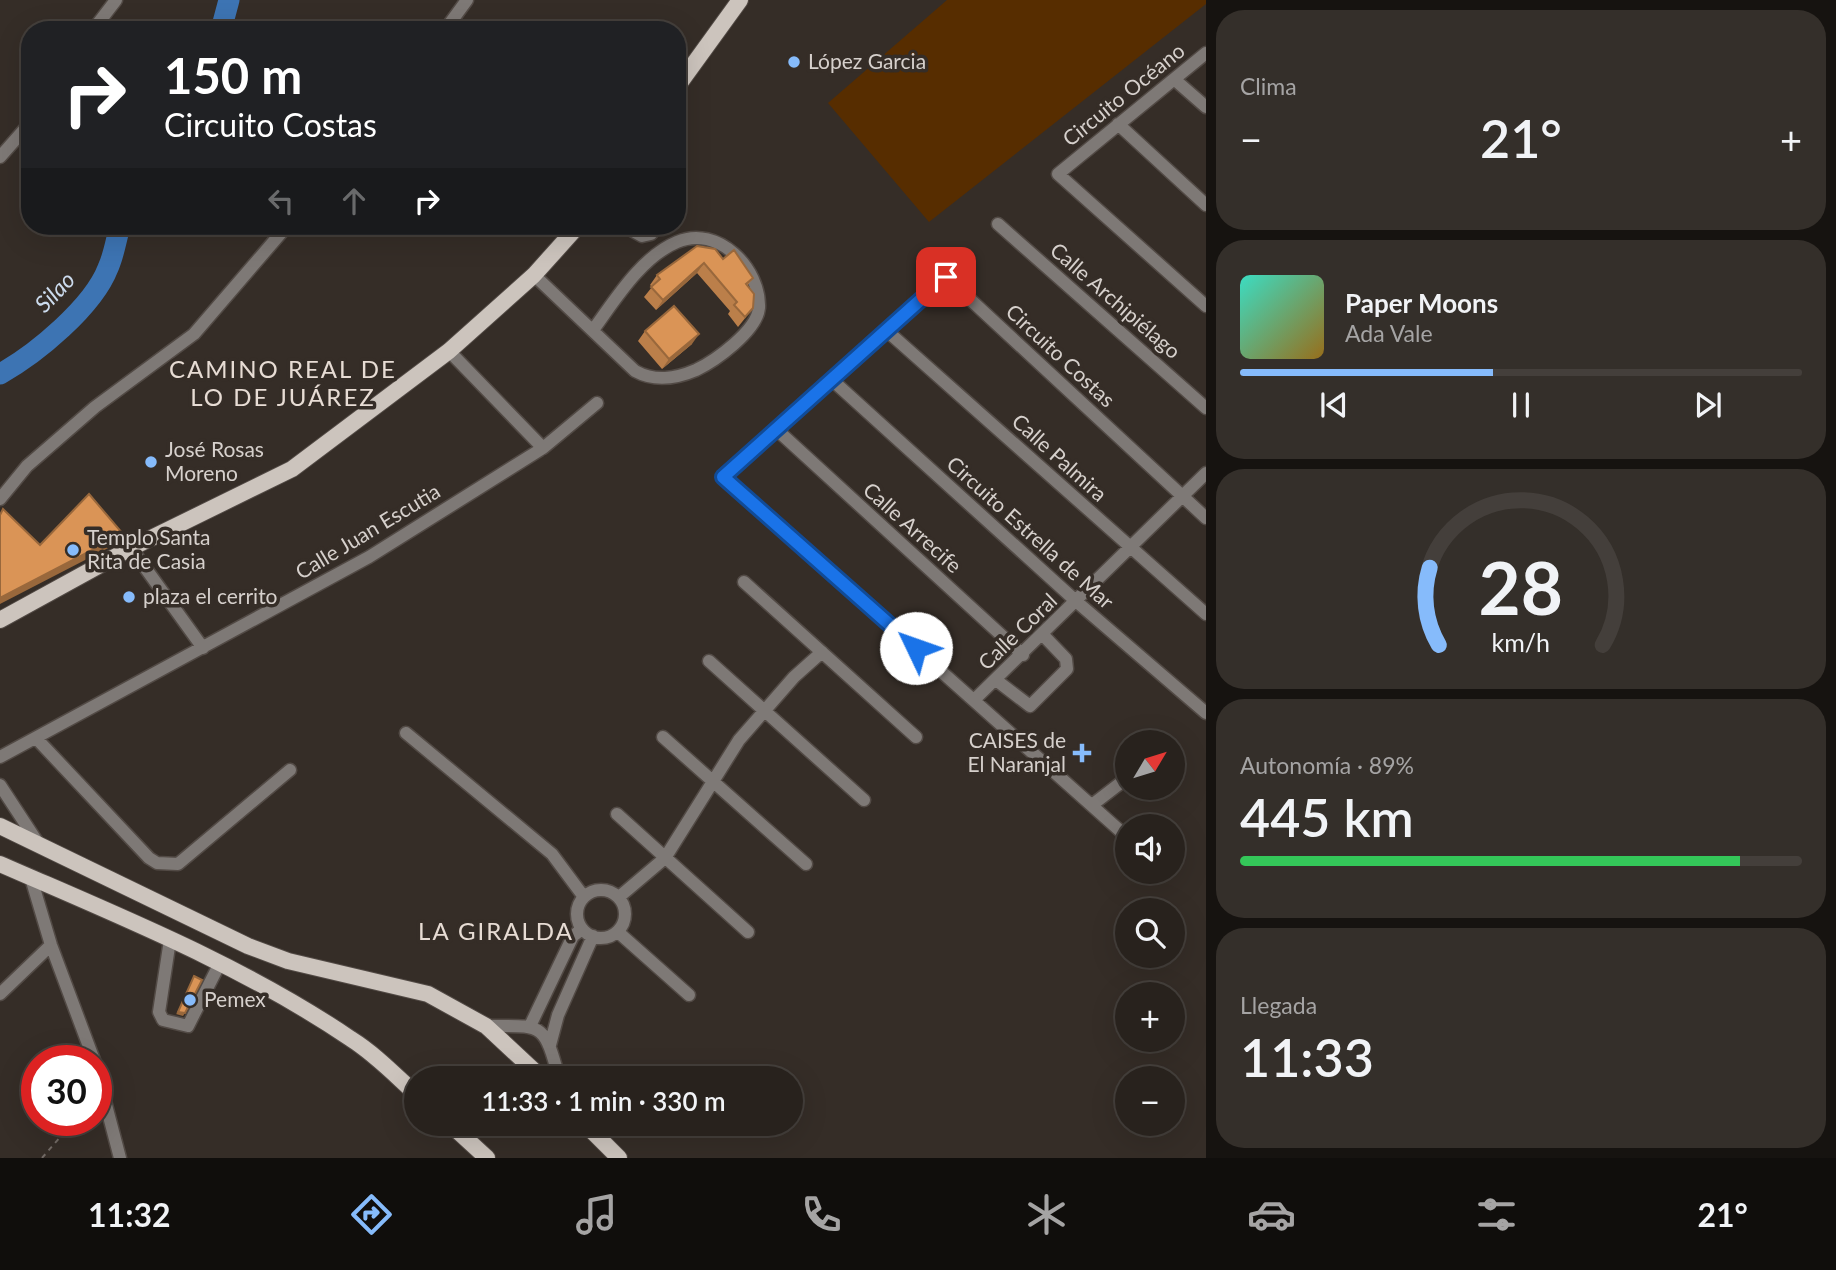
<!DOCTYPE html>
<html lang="es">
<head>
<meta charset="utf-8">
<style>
	:root { --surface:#28221d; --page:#342f2a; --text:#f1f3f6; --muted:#a5a4a4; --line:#443f3b; --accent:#86bbfb }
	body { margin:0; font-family:Lato,sans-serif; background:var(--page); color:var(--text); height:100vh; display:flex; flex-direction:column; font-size:26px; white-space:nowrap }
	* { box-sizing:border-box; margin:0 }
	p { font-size:23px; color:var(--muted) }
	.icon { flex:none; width:38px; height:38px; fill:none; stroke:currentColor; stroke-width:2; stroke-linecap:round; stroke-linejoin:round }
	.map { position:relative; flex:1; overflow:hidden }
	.drawer { display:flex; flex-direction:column; gap:10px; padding:10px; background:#161310; width:630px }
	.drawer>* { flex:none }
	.hud { position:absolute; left:21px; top:21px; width:665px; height:214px; border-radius:28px; box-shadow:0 7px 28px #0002,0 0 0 2px var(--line); background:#202124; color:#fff; overflow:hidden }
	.needle { width:46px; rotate:52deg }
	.fabs { position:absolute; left:1115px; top:730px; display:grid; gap:14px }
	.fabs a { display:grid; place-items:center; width:70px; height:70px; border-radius:50%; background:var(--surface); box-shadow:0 7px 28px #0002,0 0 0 2px var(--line); font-size:35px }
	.speed { position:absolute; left:21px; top:1045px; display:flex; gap:14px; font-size:35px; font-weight:700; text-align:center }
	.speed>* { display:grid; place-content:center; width:91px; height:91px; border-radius:50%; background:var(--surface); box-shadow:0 7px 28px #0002,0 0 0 2px var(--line); line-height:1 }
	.speed .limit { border:10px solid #d22; background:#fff; color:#111 }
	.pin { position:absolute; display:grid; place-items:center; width:60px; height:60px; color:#fff; margin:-30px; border-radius:14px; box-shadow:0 4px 10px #0006 }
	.me { position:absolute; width:77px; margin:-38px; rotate:312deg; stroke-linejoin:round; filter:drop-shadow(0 0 5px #0008) }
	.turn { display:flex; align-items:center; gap:24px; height:147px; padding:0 28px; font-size:32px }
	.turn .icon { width:91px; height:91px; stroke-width:2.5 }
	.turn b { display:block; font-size:49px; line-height:60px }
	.lanes { display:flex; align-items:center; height:66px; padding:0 28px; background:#0003; justify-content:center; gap:35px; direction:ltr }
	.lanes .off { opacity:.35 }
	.big { font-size:52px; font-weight:600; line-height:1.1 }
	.drawer .card { flex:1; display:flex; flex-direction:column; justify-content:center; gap:10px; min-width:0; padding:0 24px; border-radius:28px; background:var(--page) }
	.drawer .dial { align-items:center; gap:0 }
	.dial svg { height:182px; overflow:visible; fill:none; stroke:var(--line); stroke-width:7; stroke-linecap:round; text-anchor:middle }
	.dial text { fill:var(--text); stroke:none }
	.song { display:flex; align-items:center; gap:21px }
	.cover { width:84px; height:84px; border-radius:10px; background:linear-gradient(135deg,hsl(170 70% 55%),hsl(40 70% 35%)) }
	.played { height:7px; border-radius:4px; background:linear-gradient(90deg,var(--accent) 45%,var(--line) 45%) }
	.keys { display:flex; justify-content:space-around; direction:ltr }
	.heat { display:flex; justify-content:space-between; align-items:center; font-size:38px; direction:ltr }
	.charge { height:10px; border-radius:5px; background:linear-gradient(90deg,#34c759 89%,var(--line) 0) }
	.trip { position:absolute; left:404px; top:1066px; width:399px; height:70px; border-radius:35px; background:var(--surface); box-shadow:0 7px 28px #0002,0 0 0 2px var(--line); font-weight:600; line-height:70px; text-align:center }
	.tab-bar { display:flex; height:112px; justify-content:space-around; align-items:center; background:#100e0c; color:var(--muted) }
	.tab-bar .icon { width:49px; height:49px }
	.tab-bar .current { color:var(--accent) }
	.tab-bar b { font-size:32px; color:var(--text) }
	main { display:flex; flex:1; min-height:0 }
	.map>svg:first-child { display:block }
	.green { fill:#572d00 }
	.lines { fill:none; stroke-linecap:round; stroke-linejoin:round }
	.river { stroke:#3d74b3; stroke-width:21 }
	.minor-casing { stroke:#524a45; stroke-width:15 }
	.major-casing { stroke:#524a45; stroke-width:18 }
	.path { stroke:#726a65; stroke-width:2; stroke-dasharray:5 5; stroke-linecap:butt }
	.minor { stroke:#7e7976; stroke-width:12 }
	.major { stroke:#ccc4bd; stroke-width:16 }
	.wall { fill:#bb7f4a }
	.shaded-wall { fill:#99683c }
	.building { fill:#da9456; stroke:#99683c; stroke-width:2 }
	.route-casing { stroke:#114b97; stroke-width:18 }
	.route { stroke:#1a73e8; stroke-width:12 }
	.poi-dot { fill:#86bbfb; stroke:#352d27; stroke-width:2.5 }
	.labels { text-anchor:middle; stroke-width:7; stroke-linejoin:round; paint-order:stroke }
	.poi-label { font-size:21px; fill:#d6d0cc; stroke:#352d27; text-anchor:start }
	.street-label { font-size:21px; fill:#d6d0cc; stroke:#352d27 }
	.water-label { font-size:23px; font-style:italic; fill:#ccdbed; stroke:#352d27 }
	.quarter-label { font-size:24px; letter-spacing:2px; fill:#e7dcd4; stroke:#352d27 }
</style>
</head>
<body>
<main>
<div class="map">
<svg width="1206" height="1158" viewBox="0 0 1206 1158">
	<rect width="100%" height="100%" fill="#352d27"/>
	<path class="green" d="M947,0H1206V4L929,222L828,103Z"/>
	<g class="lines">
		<path class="river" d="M221,30L229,0
			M0,374C36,354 93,307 108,268C114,255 116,240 120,226"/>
		<defs>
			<path id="minor" d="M93,30L116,0
				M445,30L467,0
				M1206,53L1058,174L1206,306
				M1174,79L1206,107
				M1118,124L1206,205
				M0,157L30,123
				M998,224L1206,408
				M624,226L642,236L651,234L657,226
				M534,275L635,371C655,382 675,379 696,370C715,361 757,331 759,308C761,269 718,224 677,242C641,257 615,300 593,330
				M886,330L1206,614
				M449,351L543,448
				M831,379L1077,602L1206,713
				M776,429L1023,655
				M0,499L27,466L95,407L194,334L287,226
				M131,548L203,648
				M744,582L916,737
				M709,661L864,800
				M996,680L1030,706L1067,669L1066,659L1043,635
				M974,700L1206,473
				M406,733L552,854L584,897
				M663,737L806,864
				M36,738L149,858L157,863L178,864L290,770
				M0,757L369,557L543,448L597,403
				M0,785L38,843
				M1092,805L1127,778
				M617,814L748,932
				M1127,837L723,477L946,277L1206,518
				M31,878L51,945L94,1060
				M577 914a24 24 0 1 1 48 0a24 24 0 1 1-48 0Z
				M619,897L665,858L739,740L794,677L822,652
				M618,932L689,995
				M170,940L159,1012L163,1020L188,1026L219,965
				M0,994L51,945
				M486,1026C542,1026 544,1021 559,1078
				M530,1026L573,936L582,929
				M550,1045L558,1015L593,936
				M96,1067L120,1158"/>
			<path id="major" d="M677,87L740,0
				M0,620L131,548L292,469L449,351L534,275L578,226
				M0,826L248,946L288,961L428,994L486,1026L542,1078
				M0,864C119,916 244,966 351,1039C375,1054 395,1075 416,1094
				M450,1124L487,1158
				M585,1124L619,1158"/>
		</defs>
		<use href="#minor" class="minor-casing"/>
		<use href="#major" class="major-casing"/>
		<path class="path" d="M42,1158L75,1120"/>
		<use href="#minor" class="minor"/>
		<use href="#major" class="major"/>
	</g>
	<path class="wall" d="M723,259L753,278L747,286L746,317L738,327L728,314L730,311L697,273L656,310L644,297L652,287L650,285L657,275Z
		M645,331L692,344L662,369L638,341Z"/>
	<path class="shaded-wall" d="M704,263L697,273L656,310L663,300Z
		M699,334L692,344L662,369L669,359Z
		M123,534L116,544L0,604V598Z
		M178,1012L185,1013L183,1016L176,1014Z"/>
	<path class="building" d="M697,246L715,249L723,259L734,250L753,278L746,284L754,294L753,308L745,317L734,305L737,302L704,263L663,300L651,287L660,279L657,275Z
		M674,306L699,334L669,359L645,331Z
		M89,494L123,534L0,598V515L3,509L40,545Z
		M194,976L202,980L185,1013L178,1012Z"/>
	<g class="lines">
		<defs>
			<path id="route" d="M916,648L723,477L946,277"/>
		</defs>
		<use href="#route" class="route-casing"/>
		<use href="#route" class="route"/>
	</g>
	<g class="poi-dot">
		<circle cx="794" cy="62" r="7"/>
		<circle cx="151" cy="462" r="7"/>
		<circle cx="73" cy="550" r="7"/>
		<circle cx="129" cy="597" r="7"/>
		<path d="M1078.5 742.5h7v7h7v7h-7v7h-7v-7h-7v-7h7z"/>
		<circle cx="190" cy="1000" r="7"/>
	</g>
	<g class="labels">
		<g class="poi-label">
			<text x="808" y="69">López Garcia</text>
			<text x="165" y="457">José Rosas<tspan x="165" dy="24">Moreno</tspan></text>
			<text x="87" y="545">Templo Santa<tspan x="87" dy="24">Rita de Casia</tspan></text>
			<text x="143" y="604">plaza el cerrito</text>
			<text x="1066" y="748" text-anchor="end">CAISES de<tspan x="1066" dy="24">El Naranjal</tspan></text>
			<text x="204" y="1007">Pemex</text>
		</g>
		<g class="street-label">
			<text transform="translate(1124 95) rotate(-39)" y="7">Circuito Océano</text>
			<text transform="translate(1115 301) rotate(41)" y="7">Calle Archipiélago</text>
			<text transform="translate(1060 356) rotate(43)" y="7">Circuito Costas</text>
			<text transform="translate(1059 458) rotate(42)" y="7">Calle Palmira</text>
			<text transform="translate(912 528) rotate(42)" y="7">Calle Arrecife</text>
			<text transform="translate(368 532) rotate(-31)" y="7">Calle Juan Escutia</text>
			<text transform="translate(1030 533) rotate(42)" y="7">Circuito Estrella de Mar</text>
			<text transform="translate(1018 632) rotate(-44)" y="7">Calle Coral</text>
		</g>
		<g class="water-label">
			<text transform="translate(55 292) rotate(-46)" y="8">Silao</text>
		</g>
		<g class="quarter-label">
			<text x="283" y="378">CAMINO REAL DE<tspan x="283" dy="28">LO DE JUÁREZ</tspan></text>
			<text x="496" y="940">LA GIRALDA</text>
		</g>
	</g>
</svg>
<div class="fabs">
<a><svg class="needle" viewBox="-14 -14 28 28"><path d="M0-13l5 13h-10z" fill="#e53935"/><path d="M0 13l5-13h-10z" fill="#a5a4a4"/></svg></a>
<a><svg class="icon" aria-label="sound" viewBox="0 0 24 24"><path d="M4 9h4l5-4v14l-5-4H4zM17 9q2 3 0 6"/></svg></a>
<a><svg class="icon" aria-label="search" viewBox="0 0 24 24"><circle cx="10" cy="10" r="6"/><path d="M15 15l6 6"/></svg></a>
<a>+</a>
<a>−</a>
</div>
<div class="speed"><div class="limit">30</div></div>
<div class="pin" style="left:946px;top:277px;background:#d93025"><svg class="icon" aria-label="arrive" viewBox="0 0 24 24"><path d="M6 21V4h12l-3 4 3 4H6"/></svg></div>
<svg class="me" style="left:916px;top:648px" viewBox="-20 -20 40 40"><circle r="19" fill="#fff"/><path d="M0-13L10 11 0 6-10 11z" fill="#1a73e8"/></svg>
<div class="trip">11:33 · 1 min · 330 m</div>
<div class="hud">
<div class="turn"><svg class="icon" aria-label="right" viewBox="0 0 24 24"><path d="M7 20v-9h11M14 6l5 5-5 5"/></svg><div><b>150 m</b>Circuito Costas</div></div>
<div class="lanes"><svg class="icon off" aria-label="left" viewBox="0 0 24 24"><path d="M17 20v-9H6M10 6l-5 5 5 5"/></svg><svg class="icon off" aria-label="ahead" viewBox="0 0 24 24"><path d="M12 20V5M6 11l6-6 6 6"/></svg><svg class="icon" aria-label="right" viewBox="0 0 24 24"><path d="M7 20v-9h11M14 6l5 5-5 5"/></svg></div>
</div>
</div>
<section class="drawer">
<div class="card"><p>Clima</p>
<div class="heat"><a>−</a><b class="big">21°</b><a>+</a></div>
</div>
<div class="card">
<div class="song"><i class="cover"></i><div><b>Paper Moons</b><p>Ada Vale</p></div></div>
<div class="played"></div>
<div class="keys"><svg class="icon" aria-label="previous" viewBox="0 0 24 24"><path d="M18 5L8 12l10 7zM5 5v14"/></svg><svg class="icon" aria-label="pause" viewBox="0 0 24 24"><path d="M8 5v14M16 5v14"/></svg><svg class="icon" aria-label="next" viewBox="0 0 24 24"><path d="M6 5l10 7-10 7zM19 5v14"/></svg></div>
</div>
<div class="card dial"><svg viewBox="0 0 100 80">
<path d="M14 69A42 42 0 1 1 86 69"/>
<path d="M14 69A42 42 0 0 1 10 35" stroke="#86bbfb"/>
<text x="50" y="56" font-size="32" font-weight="700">28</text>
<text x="50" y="72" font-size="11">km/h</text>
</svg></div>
<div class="card"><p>Autonomía · 89%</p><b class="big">445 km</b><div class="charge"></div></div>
<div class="card"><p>Llegada</p><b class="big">11:33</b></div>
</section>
</main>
<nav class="tab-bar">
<b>11:32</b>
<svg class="icon current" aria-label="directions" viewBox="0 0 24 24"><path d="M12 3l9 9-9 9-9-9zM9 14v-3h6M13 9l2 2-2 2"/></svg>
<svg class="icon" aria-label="music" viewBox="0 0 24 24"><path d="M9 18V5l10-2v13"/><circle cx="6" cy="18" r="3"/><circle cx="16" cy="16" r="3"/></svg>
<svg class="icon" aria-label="phone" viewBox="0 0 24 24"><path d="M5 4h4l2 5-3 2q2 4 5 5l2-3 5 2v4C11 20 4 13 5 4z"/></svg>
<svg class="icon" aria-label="climate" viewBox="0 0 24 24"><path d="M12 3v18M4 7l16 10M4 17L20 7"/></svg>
<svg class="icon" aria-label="car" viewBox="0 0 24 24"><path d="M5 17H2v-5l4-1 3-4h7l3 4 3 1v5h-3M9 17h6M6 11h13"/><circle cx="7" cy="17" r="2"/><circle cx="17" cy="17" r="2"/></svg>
<svg class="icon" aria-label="filters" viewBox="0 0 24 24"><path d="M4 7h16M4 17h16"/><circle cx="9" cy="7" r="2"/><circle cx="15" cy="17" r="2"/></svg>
<b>21°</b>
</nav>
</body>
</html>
